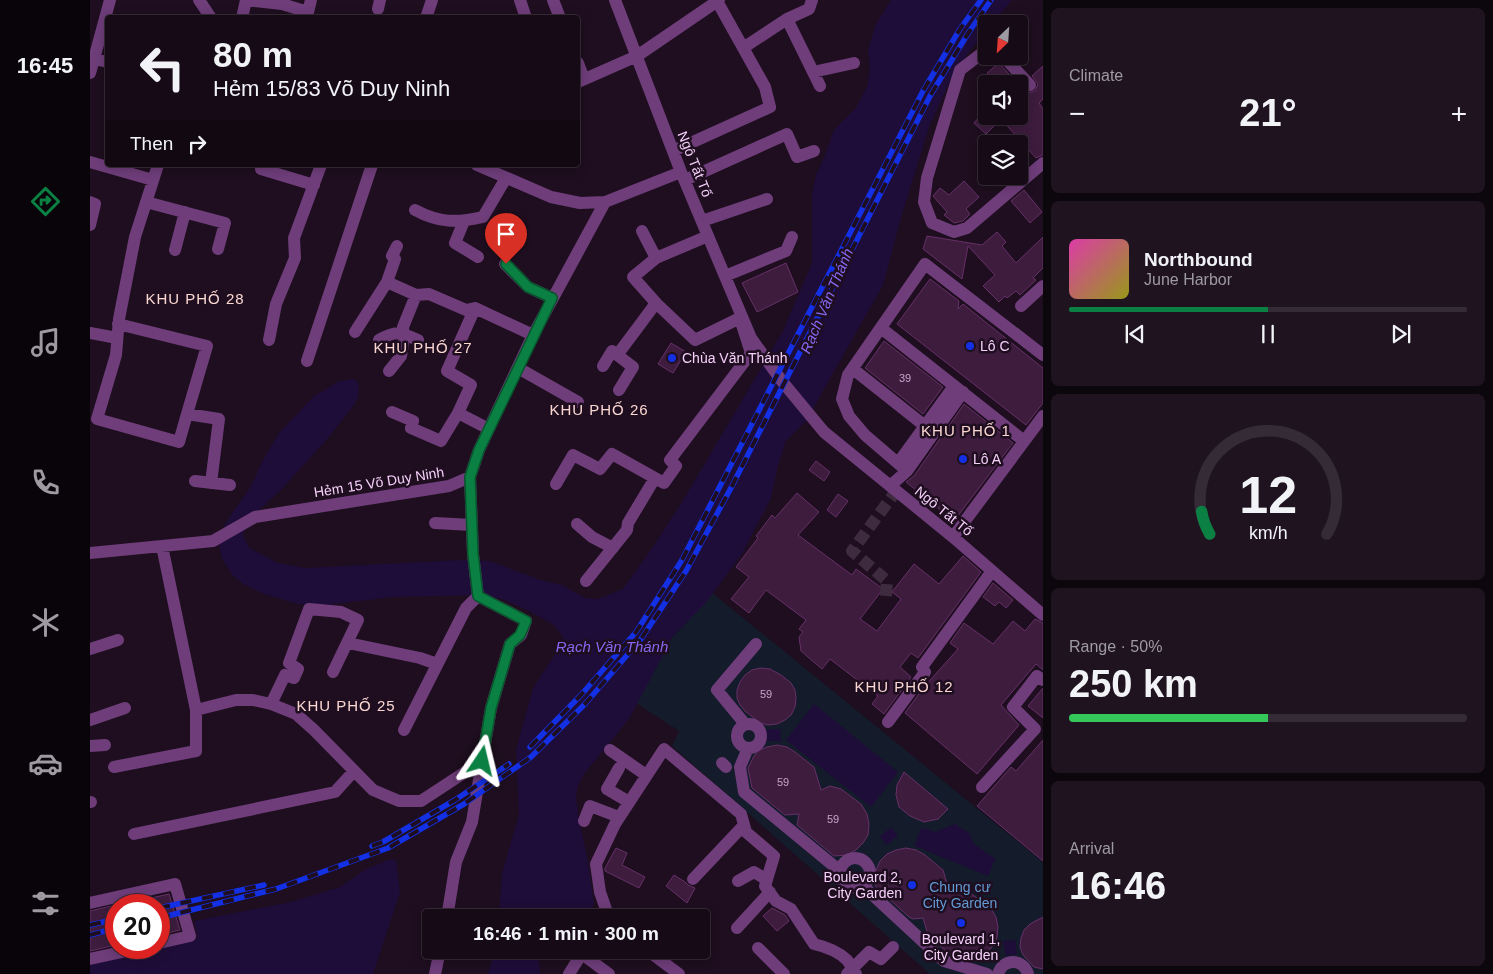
<!DOCTYPE html>
<html lang="en">
<head>
<meta charset="utf-8">
<style>
	:root { --surface:#160a17; --page:#1f1320; --text:#f1f3f6; --muted:#9e9aa1; --line:#352b36; --accent:#0b8043 }
	body { margin:0; font-family:Arial,sans-serif; background:var(--page); color:var(--text); height:100vh; display:flex; flex-direction:column; font-size:19px; white-space:nowrap }
	* { box-sizing:border-box; margin:0 }
	p { font-size:16px; color:var(--muted) }
	.icon { flex:none; width:28px; height:28px; fill:none; stroke:currentColor; stroke-width:2; stroke-linecap:round; stroke-linejoin:round }
	.map { position:relative; flex:1; overflow:hidden }
	.drawer { display:flex; flex-direction:column; gap:8px; padding:8px; background:#0c060d; width:450px }
	.drawer>* { flex:none }
	.banner { position:absolute; left:15px; top:15px; width:475px; height:152px; border-radius:5px; box-shadow:0 2px 12px #0003,0 0 0 1px var(--line); background:#160a17; color:var(--text); overflow:hidden }
	.needle { width:32px; rotate:205deg }
	.fabs { position:absolute; left:888px; top:15px; display:grid; gap:10px }
	.fabs a { display:grid; place-items:center; width:50px; height:50px; border-radius:5px; background:var(--surface); box-shadow:0 2px 12px #0003,0 0 0 1px var(--line); font-size:25px }
	.speed { position:absolute; left:15px; top:894px; display:flex; gap:10px; font-size:25px; font-weight:700; text-align:center }
	.speed>* { display:grid; place-content:center; width:65px; height:65px; border-radius:50%; background:var(--surface); box-shadow:0 2px 12px #0003,0 0 0 1px var(--line); line-height:1 }
	.speed .limit { border:8px solid #d22; background:#fff; color:#111 }
	.pin { position:absolute; display:grid; place-items:center; width:42px; height:42px; color:#fff; margin:-51px -21px; border-radius:50% 50% 50% 0; rotate:-45deg; box-shadow:0 0 5px #0007 }
	.pin .icon { rotate:45deg }
	.me { position:absolute; width:55px; margin:-28px; rotate:10deg; stroke-linejoin:round; filter:drop-shadow(0 0 4px #0008) }
	.turn { display:flex; align-items:center; gap:18px; height:105px; padding:0 25px; font-size:22px }
	.turn .icon { width:65px; height:65px; stroke-width:2.5 }
	.turn b { display:block; font-size:35px; line-height:42px }
	.then { display:flex; align-items:center; height:48px; padding:0 25px; background:#0003; gap:10px; font-size:19px }
	.big { font-size:38px; font-weight:600; line-height:1.1 }
	.drawer .card { flex:1; display:flex; flex-direction:column; justify-content:center; gap:8px; min-width:0; padding:0 18px; border-radius:8px; background:var(--page) }
	.drawer .dial { align-items:center; gap:0 }
	.dial svg { height:130px; overflow:visible; fill:none; stroke:var(--line); stroke-width:7; stroke-linecap:round; text-anchor:middle }
	.dial text { fill:var(--text); stroke:none }
	.song { display:flex; align-items:center; gap:15px }
	.cover { width:60px; height:60px; border-radius:8px; background:linear-gradient(135deg,hsl(320 70% 55%),hsl(60 70% 35%)) }
	.played { height:5px; border-radius:2px; background:linear-gradient(90deg,var(--accent) 50%,var(--line) 50%) }
	.keys { display:flex; justify-content:space-around; direction:ltr }
	.heat { display:flex; justify-content:space-between; align-items:center; font-size:28px; direction:ltr }
	.charge { height:8px; border-radius:4px; background:linear-gradient(90deg,#34c759 50%,var(--line) 0) }
	.trip { position:absolute; left:332px; top:909px; width:288px; height:50px; border-radius:5px; background:var(--surface); box-shadow:0 2px 12px #0003,0 0 0 1px var(--line); font-weight:600; line-height:50px; text-align:center }
	main { display:flex; flex:1; min-height:0 }
	.menu { display:flex; flex-direction:column; width:90px; justify-content:space-around; align-items:center; background:#090409; color:var(--muted) }
	.menu .icon { width:35px; height:35px }
	.menu .selected { color:var(--accent) }
	.menu b { font-size:22px; color:var(--text) }
	.map>svg:first-child { display:block }
	.green { fill:#141b2b }
	.water { fill:#1f0d39 }
	.building { fill:#3d1c3e; stroke:#663068 }
	.lines { fill:none; stroke-linecap:round; stroke-linejoin:round }
	.minor-tunnel { stroke:#3e2b40; stroke-width:12; stroke-dasharray:12 6; stroke-linecap:butt }
	.minor { stroke:#6e3d7a; stroke-width:12 }
	.rail-casing { stroke:#1430e4; stroke-width:5.5 }
	.rail { stroke:#1e0e1f; stroke-width:4; stroke-dasharray:11; stroke-linecap:butt }
	.route-casing { stroke:#07532c; stroke-width:12 }
	.route { stroke:#0b8043; stroke-width:9 }
	.poi-dot { fill:#1430e4; stroke:#1e0e1f; stroke-width:2 }
	.labels { text-anchor:middle; stroke-width:5; stroke-linejoin:round; paint-order:stroke }
	.number-label { font-size:11px; fill:#c8a3cc }
	.street-label { font-size:14px; fill:#f6d0fb; stroke:#1e0e1f }
	.poi-label { font-size:14px; fill:#f6d0fb; stroke:#1e0e1f; text-anchor:start }
	.park-label { font-size:14px; fill:#639ad4; stroke:#1e0e1f }
	.neighbourhood-label { font-size:15px; letter-spacing:1px; fill:#fbd7d2; stroke:#1e0e1f }
	.water-label { font-size:15px; font-style:italic; fill:#8767f2; stroke:#1e0e1f }
</style>
</head>
<body>
<main>
<nav class="menu">
<b>16:45</b>
<svg class="icon selected" aria-label="directions" viewBox="0 0 24 24"><path d="M12 3l9 9-9 9-9-9zM9 14v-3h6M13 9l2 2-2 2"/></svg>
<svg class="icon" aria-label="music" viewBox="0 0 24 24"><path d="M9 18V5l10-2v13"/><circle cx="6" cy="18" r="3"/><circle cx="16" cy="16" r="3"/></svg>
<svg class="icon" aria-label="phone" viewBox="0 0 24 24"><path d="M5 4h4l2 5-3 2q2 4 5 5l2-3 5 2v4C11 20 4 13 5 4z"/></svg>
<svg class="icon" aria-label="climate" viewBox="0 0 24 24"><path d="M12 3v18M4 7l16 10M4 17L20 7"/></svg>
<svg class="icon" aria-label="car" viewBox="0 0 24 24"><path d="M5 17H2v-5l4-1 3-4h7l3 4 3 1v5h-3M9 17h6M6 11h13"/><circle cx="7" cy="17" r="2"/><circle cx="17" cy="17" r="2"/></svg>
<svg class="icon" aria-label="filters" viewBox="0 0 24 24"><path d="M4 7h16M4 17h16"/><circle cx="9" cy="7" r="2"/><circle cx="15" cy="17" r="2"/></svg>
</nav>
<div class="map">
<svg width="953" height="974" viewBox="0 0 953 974">
	<rect width="100%" height="100%" fill="#1e0e1f"/>
	<path class="green" d="M620,591L953,862V974H840L582,746L589,731L532,694Z"/>
	<path class="water" d="M801,0H922L902,24H896V31L881,49L860,81L839,127L810,221L793,285L716,421L696,441L688,465L681,498L652,554L618,600L582,638L539,719L494,774L488,785L486,796L488,815L498,862L504,904L500,917H409L412,873L429,815L426,750L443,688L467,651L473,637L464,625L439,611L412,599L395,595L301,597L237,605L208,604L174,594L155,585L142,575L132,558L129,547L132,533L136,522L161,486L173,460L189,433L224,396L250,381L263,379L267,382L269,385L268,398L264,405L239,437L190,491L160,518L153,535L159,548L188,563L215,568L374,560L400,561L450,580L472,585L495,598L508,599L533,589L563,547L592,502L693,331L722,263V194L726,175L734,158L744,130L765,109L777,87L780,70L778,50L786,24Z
		M724,704L808,772L781,807L696,740Z
		M690,729L691,741H676L675,730Z
		M865,824L879,833L884,844L905,859L898,876L825,846L831,828L846,832Z
		M801,827L808,835L797,845L790,837Z
		M298,860H306L310,892L283,974H0V965L107,938L104,921L201,902L250,887L276,869Z
		M925,940L927,954L916,956L913,941Z
		M405,950H448L450,974H398Z"/>
	<path class="building" d="M909,63L928,84H907L897,73Z
		M953,66V99L949,103L953,109V155L946,158L911,119L896,134L884,123L890,116H929V85L937,93L945,91L948,84L942,76Z
		M874,181L889,197L876,209L880,214L873,221L864,223L854,215L857,212L843,196L850,188L859,195Z
		M934,190L952,212L940,223L921,201Z
		M907,232L916,242L912,246L926,263L953,237V268L943,278L946,280L930,295L926,291L917,298L915,296L909,302L893,286L905,275L878,246L872,279L833,249L837,236L892,245Z
		M696,263L708,292L667,312L652,283Z
		M840,279L869,301L868,309L873,304L953,368V403L936,425L807,324Z
		M794,341L853,387L833,414L775,368Z
		M581,343L596,352L583,373L568,364Z
		M874,404L923,443L864,521L816,482L824,476Z
		M726,461L740,472L734,481L719,470Z
		M707,493L729,512L708,535L762,575L766,569L793,589L770,619L787,631L811,599L802,592L824,564L849,584L873,556L891,572L828,658L821,653L810,667L821,677L794,714L782,704L788,696L740,659L732,669L711,651L709,637L713,632L709,629L716,620L676,590L659,613L641,599L659,577L646,567L668,538L666,536L682,515L685,518Z
		M748,494L758,501L746,517L737,510Z
		M903,583L923,600L916,608L909,602L905,606L893,597Z
		M945,619L953,623V670L946,664L911,705L929,725L887,774L815,713L834,687L868,649L860,643L874,623L903,644L923,621L935,631Z
		M671,668L680,669L691,675L701,683L705,690L706,698L705,707L701,715L695,720L687,724L678,725L670,723L655,711L650,705L647,698V690L650,682L655,675L662,670Z
		M953,688V718L938,706Z
		M953,740V861L887,806L921,767L926,771Z
		M687,745L697,747L705,752L724,767L731,790L740,786L751,789L771,804L777,814L779,824L778,835L773,843L766,850L757,855L744,856L707,825L709,814L695,815L662,788L658,768L664,756L668,751L677,747Z
		M814,772L858,809L848,819L834,822L820,816L809,807L806,795L807,785Z
		M526,848L537,853L532,865L555,877L549,888L515,871V868Z
		M816,848L826,850L835,855L853,870L859,890L870,889L880,893L900,907L906,917L908,927L907,938L902,947L895,954L886,958L877,960L858,953L838,935L833,918L823,919L819,917L786,887L784,881L786,870L790,861L797,854L806,850Z
		M584,875L595,882L598,885L605,888L597,903L576,886Z
		M79,894L90,930L69,935V905H48V901Z
		M26,905V945L0,951V911Z
		M682,908L695,915L699,921L687,931L673,916Z
		M953,917V969L944,967L933,955L930,947L931,938L934,930L940,924Z"/>
	<g class="lines">
		<path class="minor-tunnel" d="M796,596L797,581L762,551L806,491"/>
		<path class="minor" d="M109,0L121,18
			M430,0L436,18
			M463,0L470,18
			M525,0L591,172L661,338L691,380L734,432L863,537L953,615
			M722,0L719,9L697,19L730,86
			M288,9L290,0
			M152,18L156,0L192,4L218,12L221,0
			M336,18L342,0
			M653,48L697,19
			M896,50L870,70L837,178L834,202L842,223L864,232L877,228L953,163
			M913,56L940,85
			M0,58L4,59L20,0
			M488,63L494,79
			M723,72L764,63
			M0,73L4,59L18,62
			M488,82L547,56L629,0
			M583,151L680,107L675,87L627,1
			M0,162L63,180
			M68,165L45,237L29,319L26,355L7,419L89,442L97,414L129,419L121,483
			M172,165L171,169L224,185
			M387,165L461,197L490,203L515,202L591,172
			M595,180L697,134L707,157L724,151
			M0,202L5,204L0,225
			M56,202L135,223L128,249
			M325,210C349,223 367,223 393,217L416,178
			M374,221L365,243L388,257
			M612,221L677,199
			M552,231L566,258
			M85,250L95,212
			M415,264L438,287L462,298
			M635,276L696,251L702,237
			M297,282L305,259L302,256L307,246
			M931,306L953,286
			M28,324L117,346L97,414
			M791,328L934,441
			M265,332L297,282L326,295L339,294L376,310L385,308L443,335
			M0,333L27,338
			M179,340L186,304L205,258L204,238L231,165
			M289,340C306,330 310,332 328,340
			M528,354L566,303L543,277L566,258L618,236
			M217,361L282,165
			M513,366L522,351L543,367L529,390
			M428,368L488,402
			M763,369L835,426
			M299,371L311,356L314,339L313,327L326,295
			M302,412L323,421L321,428L351,441L368,413L381,385L357,371L385,308
			M368,413L399,429
			M808,463L864,386
			M817,471L873,392
			M380,477L383,554L388,596
			M105,481L140,485
			M466,484L483,455L510,469L522,454L565,478
			M800,486L817,471L775,435L759,416L752,399L758,375L835,264L953,355
			M345,523L382,525
			M487,524L502,537L523,548
			M863,537L953,416
			M0,553L123,541L165,517L359,486L380,477L389,450L443,335L515,202
			M496,581L537,530L538,523L565,478L574,483L586,466L580,460L661,353L651,322L652,317L605,340L566,303
			M258,643L330,658L347,664
			M0,649L28,640
			M181,704L195,675L204,678L208,669L199,663L219,609L251,612L268,620L243,672
			M106,710L146,700H163L181,704L206,714L224,730L283,790L309,801H331L392,761
			M0,720L35,708
			M798,722L835,672L832,667L902,571
			M647 736a12 12 0 1 1 24 0a12 12 0 1 1-24 0Z
			M655,724L627,690L666,644
			M314,730L376,608L388,596
			M0,746L15,745
			M658,748L650,767L654,792L750,871
			M520,750L556,775
			M632,763L636,767
			M24,767L106,751V710L72,546
			M529,768L517,789L539,802
			M892,787L945,729L923,707L947,676L953,680
			M0,802H1
			M494,821L500,806L529,817
			M44,834L245,792L264,771
			M750 873a15 15 0 1 1 30 0a15 15 0 1 1-30 0Z
			M603,879L654,825
			M648,881L664,872L677,880
			M773,886L854,961L897,974
			M0,903L85,884L100,936L69,943
			M357,918L366,862L382,822L401,708L420,644L431,635L436,621L388,596
			M519,918L510,892L506,864L525,824L574,749L651,814L656,832L684,856L675,886L686,901L701,909L724,944C737,947 748,951 757,960C761,964 761,970 766,974
			M647,928L680,892
			M668,948L694,974
			M557,950L589,974
			M492,954L519,974
			M0,959L50,948
			M345,974L350,950
			M479,974L494,950
			M757,974L779,952L791,959L803,947
			M908,974C913,958 933,958 938,974"/>
		<defs>
			<path id="rail" d="M440,747L491,695L546,632L592,560L833,91L870,29L891,0
				M282,846L293,842L365,800L419,764
				M69,908L174,885
				M69,918L186,889L298,848L374,804L441,757L495,704L551,639L596,571L642,486L840,96L877,35L901,0
				M0,925L26,919
				M0,935L26,928"/>
		</defs>
		<use href="#rail" class="rail-casing"/>
		<use href="#rail" class="rail"/>
	</g>
	<g class="lines">
		<defs>
			<path id="route" d="M392,761L401,708L420,644L430,635L436,621L388,596L383,554L380,477L389,450L462,298L438,287L416,264"/>
		</defs>
		<use href="#route" class="route-casing"/>
		<use href="#route" class="route"/>
	</g>
	<g class="poi-dot">
		<circle cx="880" cy="346" r="5"/>
		<circle cx="582" cy="358" r="5"/>
		<circle cx="873" cy="459" r="5"/>
		<circle cx="822" cy="885" r="5"/>
		<circle cx="871" cy="923" r="5"/>
	</g>
	<g class="labels">
		<g class="number-label">
			<text x="815" y="382">39</text>
			<text x="676" y="698">59</text>
			<text x="693" y="786">59</text>
			<text x="743" y="823">59</text>
		</g>
		<g class="street-label">
			<text transform="translate(605 164) rotate(68)" y="5">Ngô Tất Tố</text>
			<text transform="translate(289 482) rotate(-9)" y="5">Hẻm 15 Võ Duy Ninh</text>
			<text transform="translate(854 511) rotate(39)" y="5">Ngô Tất Tố</text>
		</g>
		<g class="poi-label">
			<text x="890" y="351">Lô C</text>
			<text x="592" y="363">Chùa Văn Thánh</text>
			<text x="883" y="464">Lô A</text>
			<text x="812" y="882" text-anchor="end">Boulevard 2,<tspan x="812" dy="16">City Garden</tspan></text>
			<text x="871" y="944" text-anchor="middle">Boulevard 1,<tspan x="871" dy="16">City Garden</tspan></text>
		</g>
		<g class="park-label">
			<text x="870" y="892">Chung cư<tspan x="870" dy="16">City Garden</tspan></text>
		</g>
		<g class="neighbourhood-label">
			<text x="105" y="304">KHU PHỐ 28</text>
			<text x="333" y="353">KHU PHỐ 27</text>
			<text x="509" y="415">KHU PHỐ 26</text>
			<text x="876" y="436">KHU PHỐ 1</text>
			<text x="814" y="692">KHU PHỐ 12</text>
			<text x="256" y="711">KHU PHỐ 25</text>
		</g>
		<g class="water-label">
			<text transform="translate(737 301) rotate(-67)" y="5">Rạch Văn Thánh</text>
			<text x="522" y="652">Rạch Văn Thánh</text>
		</g>
	</g>
</svg>
<div class="fabs">
<a><svg class="needle" viewBox="-14 -14 28 28"><path d="M0-13l5 13h-10z" fill="#e53935"/><path d="M0 13l5-13h-10z" fill="#9e9aa1"/></svg></a>
<a><svg class="icon" aria-label="sound" viewBox="0 0 24 24"><path d="M4 9h4l5-4v14l-5-4H4zM17 9q2 3 0 6"/></svg></a>
<a><svg class="icon" aria-label="layers" viewBox="0 0 24 24"><path d="M12 4l9 5-9 5-9-5zM3 14l9 5 9-5"/></svg></a>
</div>
<div class="speed"><div class="limit">20</div></div>
<div class="pin" style="left:416px;top:264px;background:#d93025"><svg class="icon" aria-label="arrive" viewBox="0 0 24 24"><path d="M6 21V4h12l-3 4 3 4H6"/></svg></div>
<svg class="me" style="left:392px;top:761px" viewBox="-20 -20 40 40"><path d="M0-17L14 15 0 8-14 15z" fill="#0b8043" stroke="#fff" stroke-width="4"/></svg>
<div class="trip">16:46 · 1 min · 300 m</div>
<div class="banner">
<div class="turn"><svg class="icon" aria-label="left" viewBox="0 0 24 24"><path d="M17 20v-9H6M10 6l-5 5 5 5"/></svg><div><b>80 m</b>Hẻm 15/83 Võ Duy Ninh</div></div>
<div class="then">Then<svg class="icon" aria-label="right" viewBox="0 0 24 24"><path d="M7 20v-9h11M14 6l5 5-5 5"/></svg></div>
</div>
</div>
<section class="drawer">
<div class="card"><p>Climate</p>
<div class="heat"><a>−</a><b class="big">21°</b><a>+</a></div>
</div>
<div class="card">
<div class="song"><i class="cover"></i><div><b>Northbound</b><p>June Harbor</p></div></div>
<div class="played"></div>
<div class="keys"><svg class="icon" aria-label="previous" viewBox="0 0 24 24"><path d="M18 5L8 12l10 7zM5 5v14"/></svg><svg class="icon" aria-label="pause" viewBox="0 0 24 24"><path d="M8 5v14M16 5v14"/></svg><svg class="icon" aria-label="next" viewBox="0 0 24 24"><path d="M6 5l10 7-10 7zM19 5v14"/></svg></div>
</div>
<div class="card dial"><svg viewBox="0 0 100 80">
<path d="M14 69A42 42 0 1 1 86 69"/>
<path d="M14 69A42 42 0 0 1 9 55" stroke="#0b8043"/>
<text x="50" y="56" font-size="32" font-weight="700">12</text>
<text x="50" y="72" font-size="11">km/h</text>
</svg></div>
<div class="card"><p>Range · 50%</p><b class="big">250 km</b><div class="charge"></div></div>
<div class="card"><p>Arrival</p><b class="big">16:46</b></div>
</section>
</main>
</body>
</html>
